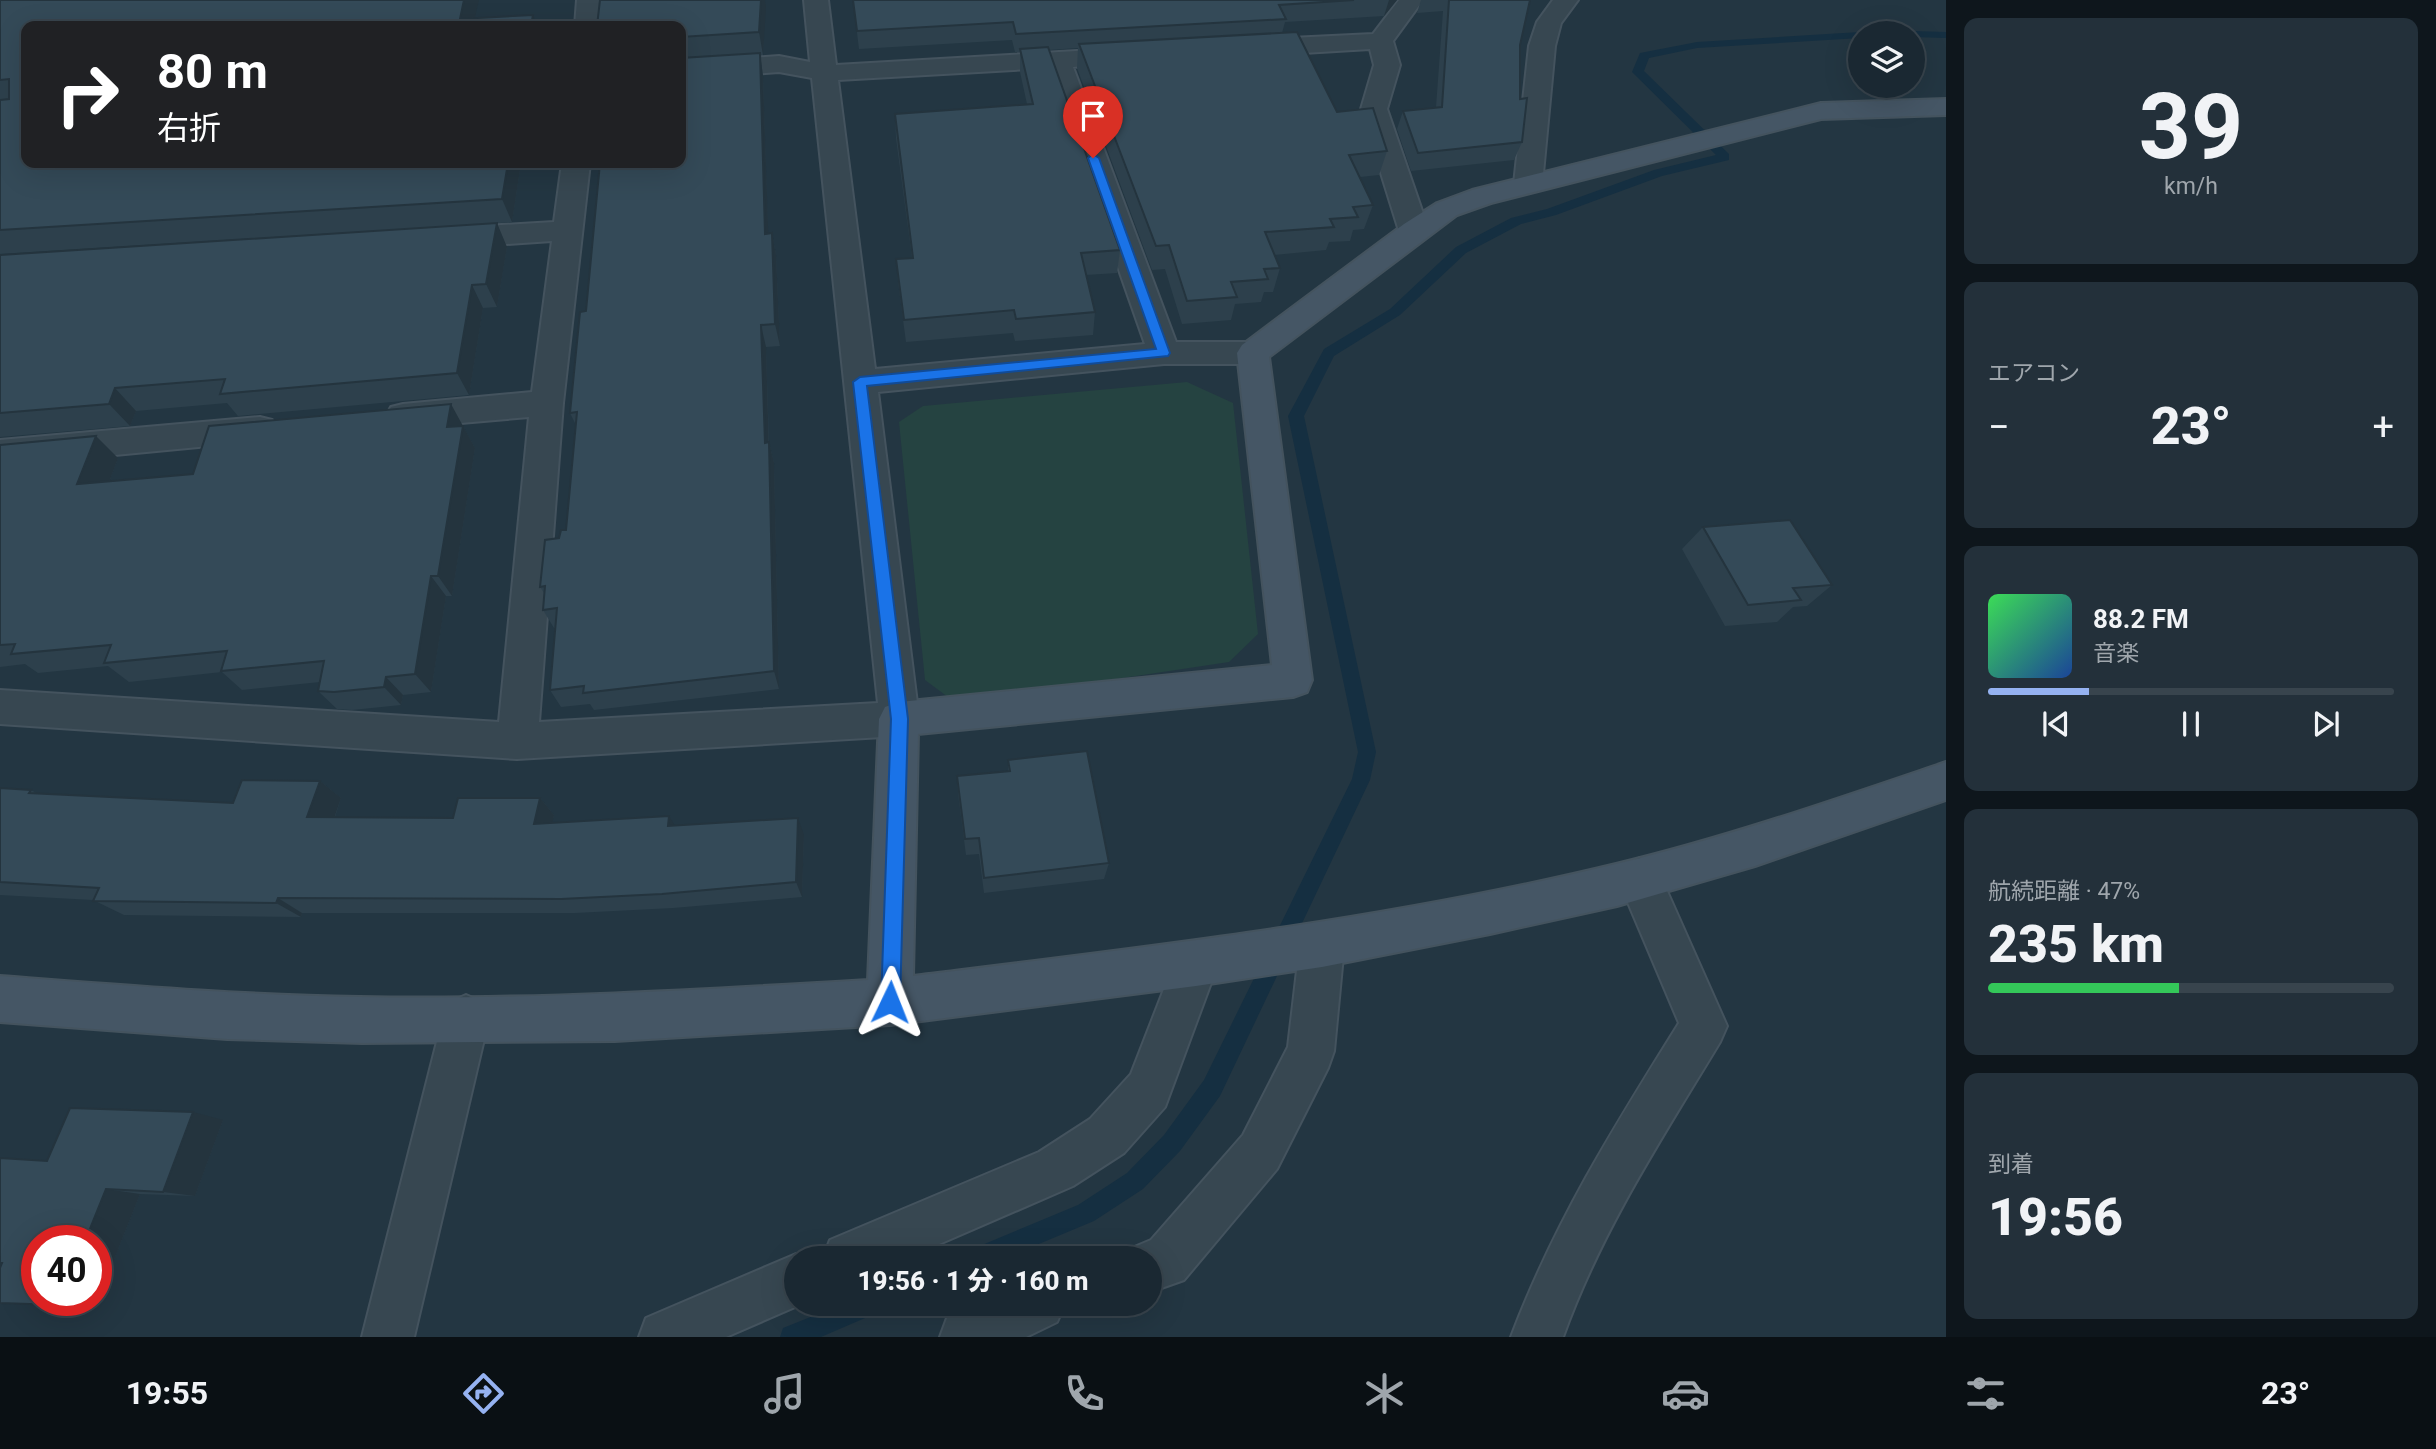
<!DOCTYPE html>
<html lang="ja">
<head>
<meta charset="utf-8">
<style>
	:root { --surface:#1a2832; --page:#23303a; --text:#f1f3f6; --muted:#9fa6ac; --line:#38444d; --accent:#95b2f1 }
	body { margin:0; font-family:Roboto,"Noto Sans JP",sans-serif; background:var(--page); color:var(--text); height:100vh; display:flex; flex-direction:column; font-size:26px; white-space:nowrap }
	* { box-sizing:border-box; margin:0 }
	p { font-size:23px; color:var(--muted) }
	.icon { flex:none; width:38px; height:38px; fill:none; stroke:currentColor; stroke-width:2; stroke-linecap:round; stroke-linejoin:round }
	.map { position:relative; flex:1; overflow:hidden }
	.details { display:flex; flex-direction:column; gap:18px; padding:18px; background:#0e161c; width:490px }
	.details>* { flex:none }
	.banner { position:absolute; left:21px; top:21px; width:665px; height:147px; border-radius:14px; box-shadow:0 7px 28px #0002,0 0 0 2px var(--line); background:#202124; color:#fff; overflow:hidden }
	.fabs { position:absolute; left:1848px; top:21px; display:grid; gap:14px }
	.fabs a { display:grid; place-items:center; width:77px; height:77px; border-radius:50%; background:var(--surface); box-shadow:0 7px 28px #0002,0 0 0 2px var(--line); font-size:35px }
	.speed { position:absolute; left:21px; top:1225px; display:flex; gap:14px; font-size:35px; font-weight:700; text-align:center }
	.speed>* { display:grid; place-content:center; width:91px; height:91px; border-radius:50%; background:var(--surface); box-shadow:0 7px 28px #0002,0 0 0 2px var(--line); line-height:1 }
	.speed .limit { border:10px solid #d22; background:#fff; color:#111 }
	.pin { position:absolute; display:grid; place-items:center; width:60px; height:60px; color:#fff; margin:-72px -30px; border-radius:50% 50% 50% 0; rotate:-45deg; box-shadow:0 0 7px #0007 }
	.pin .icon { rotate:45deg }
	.me { position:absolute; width:77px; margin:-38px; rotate:2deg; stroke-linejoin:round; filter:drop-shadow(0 0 5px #0008) }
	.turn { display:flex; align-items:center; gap:24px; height:147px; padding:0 21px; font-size:32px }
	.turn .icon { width:91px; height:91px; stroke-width:2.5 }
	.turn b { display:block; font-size:49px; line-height:60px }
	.big { font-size:52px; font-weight:800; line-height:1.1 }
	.details .card { flex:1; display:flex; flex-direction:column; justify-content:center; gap:10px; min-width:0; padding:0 24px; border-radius:14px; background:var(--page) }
	.details .dial { align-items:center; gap:0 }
	.dial b { font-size:91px; line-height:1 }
	.song { display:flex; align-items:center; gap:21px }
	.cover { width:84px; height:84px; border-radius:10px; background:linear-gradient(135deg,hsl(130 70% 55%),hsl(220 70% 35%)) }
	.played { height:7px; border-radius:4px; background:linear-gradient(90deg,var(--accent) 25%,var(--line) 25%) }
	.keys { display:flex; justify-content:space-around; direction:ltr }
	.heat { display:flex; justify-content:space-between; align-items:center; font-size:38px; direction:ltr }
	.charge { height:10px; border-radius:5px; background:linear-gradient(90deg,#34c759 47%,var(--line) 0) }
	.trip { position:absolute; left:784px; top:1246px; width:378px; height:70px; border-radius:35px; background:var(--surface); box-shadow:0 7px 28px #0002,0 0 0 2px var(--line); font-weight:800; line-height:70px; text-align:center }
	.dock { display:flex; height:112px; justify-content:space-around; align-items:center; background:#0a1014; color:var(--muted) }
	.dock .icon { width:49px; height:49px }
	.dock .on { color:var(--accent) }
	.dock b { font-size:32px; color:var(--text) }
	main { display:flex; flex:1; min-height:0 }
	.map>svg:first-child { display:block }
	.green { fill:#254341 }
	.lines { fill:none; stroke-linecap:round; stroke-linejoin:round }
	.stream { fill:#152f41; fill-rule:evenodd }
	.street-casing { stroke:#44535e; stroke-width:4 }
	.secondary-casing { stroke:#44535e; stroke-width:4 }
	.street { fill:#374751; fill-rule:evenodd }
	.secondary { fill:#455665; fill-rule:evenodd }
	.wall { fill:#2d404c }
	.shaded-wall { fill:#24343e }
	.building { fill:#344a58; stroke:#24343e; stroke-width:2 }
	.route { fill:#1a73e8; stroke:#114b97; stroke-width:2 }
</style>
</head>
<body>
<main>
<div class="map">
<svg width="1946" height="1337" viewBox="0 0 1946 1337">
	<rect width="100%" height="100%" fill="#233642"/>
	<path class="green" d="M1187,382L1233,403L1258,634L1229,662L956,703L925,680L899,422L923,406Z"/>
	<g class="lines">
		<path class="stream" d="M1913,31L1946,32V38L1913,37V33H1908Z
			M1860,32L1864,33H1860V38L1697,48L1649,58L1644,71L1729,154V160L1662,176L1556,215L1521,224L1466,253L1400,315L1334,356L1304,416L1376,752L1370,780L1220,1096L1180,1151L1143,1189L1094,1221L1005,1258H966L970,1250L1078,1205L1127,1173L1164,1135L1204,1080L1352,779L1358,752L1288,416L1324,349L1390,309L1456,247L1511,218L1547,209L1654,170L1716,155L1634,74L1632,72L1640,53L1697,42Z
			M843,1304H883L879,1312L821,1337H780L783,1328Z"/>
		<defs>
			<path id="street" d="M577,0H601L599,26H575Z
				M804,0H828L836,65L1128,48L1137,51L1141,56L1137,61L1073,67L1176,342H1253L1264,345L1269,353L1264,361L1253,364H1164L878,392L919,719L913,731L899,736L517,759L0,724V690L499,722L529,417L403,428L391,425L386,416L391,407L403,404L532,392L552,241L449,248L439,245L434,238L439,231L449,228L554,222L562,163H590L563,403L539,722L878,703L812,78L779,72L681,79V63L779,56L810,62ZM1048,68L1145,344L875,369L838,80Z
				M1399,0H1423L1393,41L1400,65L1387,109L1429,231L1424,238L1414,240L1404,238L1399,231L1361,109L1374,65L1370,49L1251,56L1242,53L1238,48L1242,43L1251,40L1373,34Z
				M1553,0H1578L1561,23L1555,46L1542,184L1538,190L1528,193L1518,190L1514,184L1529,46L1537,22Z
				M260,417L272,420L277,429L272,438L260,441L0,466V440Z
				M1640,858L1655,864L1727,1026L1720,1042C1662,1138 1601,1231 1563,1337H1511C1555,1221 1614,1127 1679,1023L1618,879L1625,864Z
				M1322,923L1338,929L1344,945L1334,1051L1328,1068L1277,1169L1184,1280L1150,1292V1258H1128L1132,1248L1151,1240L1243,1135L1288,1047L1300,945L1306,929Z
				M1196,942L1212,948L1218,964L1165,1107L1124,1153L1073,1186L907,1258H823L830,1240L1039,1152L1090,1119L1131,1074L1180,948Z
				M466,995L482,1002L489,1018L414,1337H362L443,1018L450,1002Z
				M796,1254L806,1258H796V1304H802L726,1337H639L646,1318Z
				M980,1304H1065L1057,1322L1026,1337H940L947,1318Z"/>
			<path id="secondary" d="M1946,99V115L1821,119L1491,203L1457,215L1269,357L1312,680L1307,692L1293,697L918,734L913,976C1149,947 1385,920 1616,864C1728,837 1837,799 1946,762V800L1755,866L1617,906L1490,934L1322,967L1196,986L890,1025L615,1041L362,1043L227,1039L0,1022V976C120,985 239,995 360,997C529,1000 699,990 868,980L879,719L885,707L899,702L1272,665L1237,353L1242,345L1404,224L1437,203L1472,190L1821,103Z"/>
		</defs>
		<use href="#street" class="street-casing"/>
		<use href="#secondary" class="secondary-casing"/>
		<use href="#street" class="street"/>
		<use href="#secondary" class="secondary"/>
	</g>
	<path class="wall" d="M0,0L475,18L521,163L512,222L0,254Z
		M600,0H765L763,55H760L763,76L768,233H772L776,255L780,346L766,347L769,442L774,463L779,689L594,710L590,704L561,707L550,690L555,628H554L543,610L544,593L540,587L559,538L566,530L576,425L570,413L586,311L681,163V26Z
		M853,0H1397L1384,16L1285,22L1282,33L1337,112L1387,151L1379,175L1360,177L1373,205L1364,229L1353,230L1350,241L1329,242L1326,250L1274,255L1280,268L1273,292H1264L1261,302L1235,304L1231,320L1182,324L1165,269L1152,270L1077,68L1078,48L1049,50L1120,250L1117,273L1086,275L1095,312L1093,335L1015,341L1013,333L906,342L898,282L896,259L912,258L896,138L895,114L1027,104L1020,72V52H1015L1012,40L859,49Z
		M1421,0H1530L1520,45V99L1522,142L1514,160L1411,171L1397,129L1403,111L1436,107L1443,11L1417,13Z
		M507,247L497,307L483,308L469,395L238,416L227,403L136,411L130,426L0,437V255Z
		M464,426V428L475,448L452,596H446L431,692L403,695L401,705L352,710L337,709L318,691L320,682L242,690L222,672L129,682L108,666L38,673L25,664L0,667V445L118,458L109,482L193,474Z
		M1703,527L1832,585L1807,606L1793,607L1777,622L1725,626L1682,549Z
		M1008,760L1109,863L1104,879L984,893L979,854L966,855L958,794L957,776L1008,771Z
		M320,781L341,798L335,817L453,818L540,798L554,815L552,823L675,825L804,835L802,897L673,908L575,913H302L301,917L124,915L93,900L0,895V788L31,790L38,794L233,803Z
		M223,1120L195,1196L140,1194L96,1305L2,1263L47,1161Z"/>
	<path class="shaded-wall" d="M464,0H479L473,26L460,19Z
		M761,0H765L766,7L763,55L759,32Z
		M1389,0H1397L1384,16Z
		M533,15L537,26H531Z
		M760,53L763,76L769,256L765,234Z
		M508,163H521L512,222L502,199Z
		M497,223L507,247L497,307L486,284Z
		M772,233L776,255L780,346L775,324Z
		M472,285L483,308L469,395L457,373Z
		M761,325L766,347L769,455V442L774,463L779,689L774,671Z
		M115,388L136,411L130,426L109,404Z
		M451,404L475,448L452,596L438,576L447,427Z
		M96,436L118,458L100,506L77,484Z
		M431,576L446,596L431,692L415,674Z
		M386,677L403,695L401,705L384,687Z
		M320,781L341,798L329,833L307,817Z
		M540,798L554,815L549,840L534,824Z
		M669,816L679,832L668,826Z
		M798,818L804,835L802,897L796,882Z
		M278,898L302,913L301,917L276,903Z
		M193,1112L223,1120L195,1196L163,1192Z
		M106,1189L140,1194L96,1305H59L60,1300H96V1241H85Z"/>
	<path class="building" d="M0,0H464L460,19L533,15L531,26H26V163H508L502,199L0,230V100L9,99V79L0,80Z
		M600,0H761L759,32L681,37V26H597Z
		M853,0H1354L1279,5L1286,19L1016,34L1013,22L857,31Z
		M1449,0H1530L1520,45V99L1527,98L1522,142L1418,153L1403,111L1442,107Z
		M1297,32L1337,112L1373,108L1387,151L1349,155L1373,205L1353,207L1358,217L1330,219L1334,227L1265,232L1280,268L1264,269L1268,279L1231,282L1237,297L1187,301L1169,245L1156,246L1079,44Z
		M1048,47L1120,250L1081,253L1095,312L1016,319L1014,310L904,320L896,259L913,258L895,114L1033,104L1020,49Z
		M760,53L765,234L772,233L775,324L761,325L765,443L769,442L774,671L583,693L584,686L550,690L557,608L543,610L545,586L540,587L545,540L559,538L561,530H566L577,412L570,413L580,312L586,311L600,163H681V58Z
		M497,223L486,284L472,285L457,373L220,394L225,379L115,388L109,404L0,413V255Z
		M451,404L447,427L463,426L438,576H431L415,674L386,677L384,687L334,692L318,691L324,661L221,671L227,651L104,663L111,645L11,654L15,644L0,645V445L96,436L77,484L193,474L209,426Z
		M1790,520L1832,585L1793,588L1801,600L1748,605L1703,527Z
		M1087,751L1109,863L984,878L979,838L965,839L957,776L1010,771L1008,760Z
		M242,780L320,781L307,817L453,818L458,798H540L534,824L669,816L668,826L798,818L796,882L662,894L561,899L278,898L276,903L93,901L99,888L0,882V788L31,790L29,793L233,803Z
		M70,1108L193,1112L163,1192L106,1189L85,1241H37V1300H60L59,1305L0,1303V1268L2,1263H0V1158L47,1161Z"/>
	<path class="route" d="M1093,154L1099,158L1170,353L1168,356L867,386L908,719L900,1002L897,1009L890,1012L884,1009L881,1002L891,719L853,382L860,377L1156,349L1088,158Z"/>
</svg>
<div class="fabs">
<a><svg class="icon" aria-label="layers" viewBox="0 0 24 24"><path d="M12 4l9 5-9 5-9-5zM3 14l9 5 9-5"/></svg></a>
</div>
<div class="speed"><div class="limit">40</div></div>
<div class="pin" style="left:1093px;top:158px;background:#d93025"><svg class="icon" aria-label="arrive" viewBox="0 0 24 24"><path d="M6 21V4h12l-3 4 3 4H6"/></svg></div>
<svg class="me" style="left:890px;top:1002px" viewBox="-20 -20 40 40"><path d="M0-17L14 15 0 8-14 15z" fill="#1a73e8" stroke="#fff" stroke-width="4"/></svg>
<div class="trip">19:56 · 1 分 · 160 m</div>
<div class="banner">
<div class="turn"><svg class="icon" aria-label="right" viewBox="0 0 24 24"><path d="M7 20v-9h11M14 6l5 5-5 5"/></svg><div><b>80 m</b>右折</div></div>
</div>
</div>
<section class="details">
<div class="card dial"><b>39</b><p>km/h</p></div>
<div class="card"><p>エアコン</p>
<div class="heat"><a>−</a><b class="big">23°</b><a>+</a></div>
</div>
<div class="card">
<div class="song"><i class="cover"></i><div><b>88.2 FM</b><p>音楽</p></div></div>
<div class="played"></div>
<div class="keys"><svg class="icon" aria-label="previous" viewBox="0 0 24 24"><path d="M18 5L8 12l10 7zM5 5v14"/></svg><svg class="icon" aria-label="pause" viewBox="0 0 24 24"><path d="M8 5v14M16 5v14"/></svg><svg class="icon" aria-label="next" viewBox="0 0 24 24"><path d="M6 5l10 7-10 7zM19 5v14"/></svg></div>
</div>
<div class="card"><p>航続距離 · 47%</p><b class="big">235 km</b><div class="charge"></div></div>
<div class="card"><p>到着</p><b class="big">19:56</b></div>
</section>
</main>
<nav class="dock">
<b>19:55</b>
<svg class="icon on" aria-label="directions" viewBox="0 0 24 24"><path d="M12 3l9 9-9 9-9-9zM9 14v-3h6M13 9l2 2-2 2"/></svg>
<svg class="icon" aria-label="music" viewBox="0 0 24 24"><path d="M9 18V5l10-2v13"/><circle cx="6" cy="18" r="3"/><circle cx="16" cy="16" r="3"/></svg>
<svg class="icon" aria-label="phone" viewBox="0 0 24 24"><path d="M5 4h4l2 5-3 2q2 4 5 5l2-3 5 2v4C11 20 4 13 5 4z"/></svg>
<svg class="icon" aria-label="climate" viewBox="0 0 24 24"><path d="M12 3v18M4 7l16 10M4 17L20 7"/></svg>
<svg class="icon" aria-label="car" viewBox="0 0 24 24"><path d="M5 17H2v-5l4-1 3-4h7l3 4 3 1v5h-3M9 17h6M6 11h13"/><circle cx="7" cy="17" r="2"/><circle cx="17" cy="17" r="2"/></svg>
<svg class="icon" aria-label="filters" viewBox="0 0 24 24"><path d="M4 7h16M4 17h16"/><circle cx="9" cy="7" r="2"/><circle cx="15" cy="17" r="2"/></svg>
<b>23°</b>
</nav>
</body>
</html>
